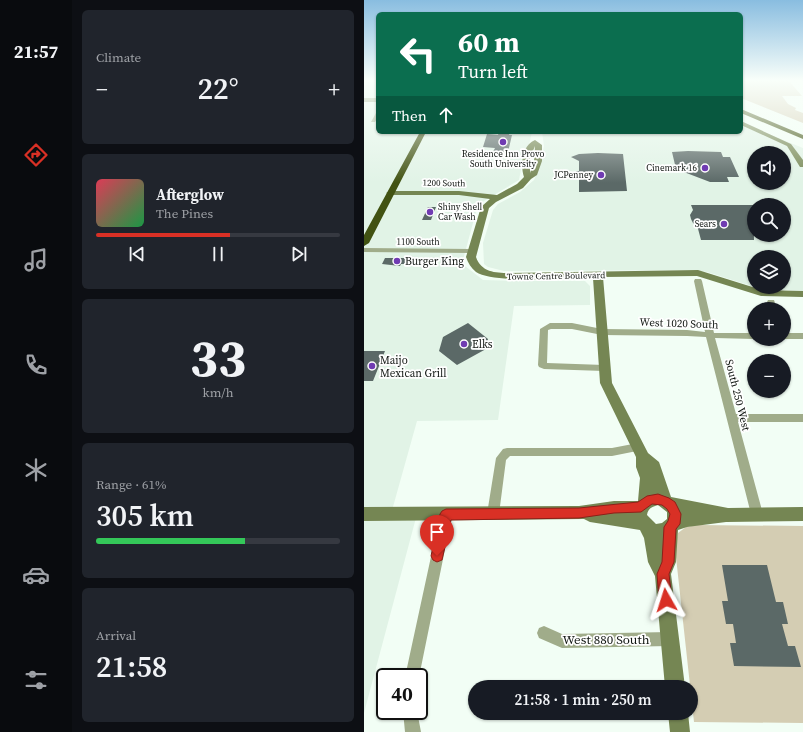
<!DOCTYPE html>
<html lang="en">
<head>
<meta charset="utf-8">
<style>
	:root { --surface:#171b24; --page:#20242c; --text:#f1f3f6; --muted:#9ea1a6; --line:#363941; --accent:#d93025 }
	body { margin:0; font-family:"Source Serif 4",serif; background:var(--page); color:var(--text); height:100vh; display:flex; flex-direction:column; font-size:15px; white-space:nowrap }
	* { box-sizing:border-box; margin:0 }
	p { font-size:13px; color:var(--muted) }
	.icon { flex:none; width:22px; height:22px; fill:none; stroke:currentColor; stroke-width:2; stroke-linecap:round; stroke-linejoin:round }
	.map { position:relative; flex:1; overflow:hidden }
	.sheet { display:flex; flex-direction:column; gap:10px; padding:10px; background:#0d0f14; width:292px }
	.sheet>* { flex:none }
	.banner { position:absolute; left:12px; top:12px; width:367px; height:122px; border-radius:6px; box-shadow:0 1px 3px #0004; background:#0b6e4f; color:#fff; overflow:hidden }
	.tools { position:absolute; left:383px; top:146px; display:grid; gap:8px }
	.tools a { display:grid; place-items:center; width:44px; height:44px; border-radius:50%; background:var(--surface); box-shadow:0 1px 3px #0004; font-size:20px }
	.speed { position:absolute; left:12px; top:668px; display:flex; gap:8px; font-size:20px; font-weight:700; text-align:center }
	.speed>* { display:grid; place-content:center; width:52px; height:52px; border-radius:50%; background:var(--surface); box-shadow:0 1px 3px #0004; line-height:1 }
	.speed .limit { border:2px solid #111; border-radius:6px; background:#fff; color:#111 }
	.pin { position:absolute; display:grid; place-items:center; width:34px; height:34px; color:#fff; margin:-41px -17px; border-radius:50% 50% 50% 0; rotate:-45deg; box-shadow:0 0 4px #0007 }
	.pin .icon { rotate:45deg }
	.me { position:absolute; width:44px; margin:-22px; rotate:354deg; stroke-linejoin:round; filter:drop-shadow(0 0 3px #0008) }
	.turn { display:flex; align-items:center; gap:14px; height:84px; padding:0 16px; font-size:18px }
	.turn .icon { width:52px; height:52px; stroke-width:2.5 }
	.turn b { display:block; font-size:28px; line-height:34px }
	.then { display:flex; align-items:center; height:38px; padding:0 16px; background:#0003; gap:8px; font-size:15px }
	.big { font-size:30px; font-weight:600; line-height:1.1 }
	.sheet .tile { flex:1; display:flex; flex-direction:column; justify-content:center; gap:6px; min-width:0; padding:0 14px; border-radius:6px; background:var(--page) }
	.sheet .dial { align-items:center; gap:0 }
	.dial b { font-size:52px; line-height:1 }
	.song { display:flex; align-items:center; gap:12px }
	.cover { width:48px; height:48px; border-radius:6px; background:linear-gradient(135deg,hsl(350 70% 55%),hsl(140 70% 35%)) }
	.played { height:4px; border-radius:2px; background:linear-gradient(90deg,var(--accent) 55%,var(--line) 55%) }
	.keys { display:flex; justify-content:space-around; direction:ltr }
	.heat { display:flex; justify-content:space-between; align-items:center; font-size:22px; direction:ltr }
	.charge { height:6px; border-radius:3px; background:linear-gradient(90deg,#34c759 61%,var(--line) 0) }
	.trip { position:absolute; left:104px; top:680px; width:230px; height:40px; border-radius:20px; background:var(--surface); box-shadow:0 1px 3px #0004; font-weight:600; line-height:40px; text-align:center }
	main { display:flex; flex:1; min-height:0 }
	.tabs { display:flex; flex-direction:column; width:72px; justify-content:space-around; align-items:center; background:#090b0e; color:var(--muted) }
	.tabs .icon { width:28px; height:28px }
	.tabs .active { color:var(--accent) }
	.tabs b { font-size:18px; color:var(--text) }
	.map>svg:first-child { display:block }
	.built { fill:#e1f3e6; fill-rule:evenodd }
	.green { fill:#d4cdb3 }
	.building { fill:#5b6967 }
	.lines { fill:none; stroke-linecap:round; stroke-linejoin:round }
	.street { fill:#a0ac8a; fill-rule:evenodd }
	.secondary { fill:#758653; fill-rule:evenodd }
	.highway { fill:#415212; fill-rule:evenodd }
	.route { fill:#d93025; stroke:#8d1f18 }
	.poi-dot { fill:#703bb2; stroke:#fff; stroke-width:1.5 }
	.labels { text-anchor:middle; stroke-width:3.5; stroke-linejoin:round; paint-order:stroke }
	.far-poi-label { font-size:9px; fill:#111612; stroke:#fff; text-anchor:end }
	.far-street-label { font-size:9px; fill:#111612; stroke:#fff }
	.poi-label { font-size:11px; fill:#111612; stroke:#fff; text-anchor:start }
	.street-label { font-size:11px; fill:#111612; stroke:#fff }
	.near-street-label { font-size:13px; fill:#111612; stroke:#fff }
</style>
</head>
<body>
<main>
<nav class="tabs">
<b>21:57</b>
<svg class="icon active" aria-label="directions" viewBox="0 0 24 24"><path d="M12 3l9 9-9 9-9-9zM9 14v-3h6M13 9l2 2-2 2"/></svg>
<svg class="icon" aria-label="music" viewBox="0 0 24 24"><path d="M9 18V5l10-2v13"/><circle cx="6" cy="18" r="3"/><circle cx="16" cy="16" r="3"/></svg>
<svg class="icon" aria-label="phone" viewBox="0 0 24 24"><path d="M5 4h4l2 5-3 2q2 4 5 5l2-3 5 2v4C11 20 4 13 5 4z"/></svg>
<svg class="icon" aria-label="climate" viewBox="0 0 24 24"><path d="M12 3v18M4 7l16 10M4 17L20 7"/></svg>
<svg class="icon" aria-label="car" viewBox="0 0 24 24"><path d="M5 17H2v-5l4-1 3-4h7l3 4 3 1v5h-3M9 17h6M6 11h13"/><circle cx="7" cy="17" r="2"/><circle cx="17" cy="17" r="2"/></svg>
<svg class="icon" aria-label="filters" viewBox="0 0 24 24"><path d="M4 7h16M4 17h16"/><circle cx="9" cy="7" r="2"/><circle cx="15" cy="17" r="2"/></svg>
</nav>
<section class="sheet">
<div class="tile"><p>Climate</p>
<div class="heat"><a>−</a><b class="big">22°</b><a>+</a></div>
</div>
<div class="tile">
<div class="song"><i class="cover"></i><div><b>Afterglow</b><p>The Pines</p></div></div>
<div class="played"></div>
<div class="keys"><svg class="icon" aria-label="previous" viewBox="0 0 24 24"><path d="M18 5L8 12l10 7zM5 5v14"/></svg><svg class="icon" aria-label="pause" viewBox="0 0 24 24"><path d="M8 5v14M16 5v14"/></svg><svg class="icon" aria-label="next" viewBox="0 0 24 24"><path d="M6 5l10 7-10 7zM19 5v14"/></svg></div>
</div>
<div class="tile dial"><b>33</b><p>km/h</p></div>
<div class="tile"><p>Range · 61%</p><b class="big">305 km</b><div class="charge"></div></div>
<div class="tile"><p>Arrival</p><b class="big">21:58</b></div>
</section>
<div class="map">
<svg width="439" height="732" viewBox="0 0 439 732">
	<rect width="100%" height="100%" fill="#f2fef5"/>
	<path class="built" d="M0,81H14V132H168L165,145L160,154L155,180L120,201L113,208L99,260L101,266L119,280L159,281H221L226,286V305L150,306L134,420L53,421L27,514H53L0,713Z
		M377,123L439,148V291L397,289L343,272L325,270L140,271L124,267L120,264L119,243L129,210L134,204L156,192L170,180L175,168L180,146L178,132H377ZM390,153H420V183H390ZM390,205H420V235H390ZM390,257H420V287H390Z"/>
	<path class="green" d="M377,81H425L438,96H418L424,104L432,108L431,110L439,113V123L377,98Z
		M333,525L439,526V723L330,722L311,548L314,533L322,527Z"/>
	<path class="building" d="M135,132H146L145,135H148L144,152H129L131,148L119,147L123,134L134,135Z
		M324,151L357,152L359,157H366L375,177H363L365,182H346L312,169L308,152Z
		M234,153L259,154L263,191L215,192V179H212V171H215V161L207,157L215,154Z
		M327,205H389L390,240H337L333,225L329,223L327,219L326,215L329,210Z
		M64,207H72L67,220H58Z
		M21,258H48L45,264H37L36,266L18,264Z
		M104,323L124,339L122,349L93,365L75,351L79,337Z
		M0,351H21L9,381H0Z
		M358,565H403L412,602H419L424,624H418L424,646H431L437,667L370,666L366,643H372L369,624H362L358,601H364Z"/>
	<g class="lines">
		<path class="street" d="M12,113H14V117L11,122H7Z
			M0,248L108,249L112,251L108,253L0,252Z
			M331,279H337L338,281L350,333H390V339L351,338L372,414H439V422H374L399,514L397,518L393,519L389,518L387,514L342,337L323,336L238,335L208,329H187L184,330L183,363L240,365L245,368L240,371L180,369L175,367L174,365L176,329L186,323H208L238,329L323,330L341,332L330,281Z
			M404,300H410L413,309H405L403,302Z
			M420,333H439V339H420Z
			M274,443L278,444L279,447L278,450L248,456H146L142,460L135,514L133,518L129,519L125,518L123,514L132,458L139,449L143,448H248Z
			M82,510L86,511L88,515L55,677H41L76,515L78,511Z
			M180,626L198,634L306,632L311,634L313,639L311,644L306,646L198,648L175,638L173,633L175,628Z
			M39,711H53L57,732H41Z"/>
		<path class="secondary" d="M0,98H14V102H0Z
			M377,121L427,144L439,160V167H436L423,146L377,125Z
			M171,140L178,145V161L173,175L167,179L159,188L132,202L125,208L112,257C117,272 131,273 145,273L334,270L398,290L439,291V297L397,296L333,276L239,277L248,383L284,453L295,462L307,497L364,508L439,507V521L362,522L323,527L314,530L312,562L307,574L321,687H301L291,576L284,562L280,538L276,530L226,522L220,519L0,521V507L215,506L250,501H274L276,478L272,467V457L236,383L229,278C204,278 131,284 112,272C107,268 104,263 102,257L117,207L126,199L95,195H26L22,193L26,191H95L133,195L153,184L160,177C156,165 158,145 171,140ZM171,146L170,161L166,173V158ZM294,505L303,512V519L298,523L292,524L283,515C284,508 288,507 294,505Z
			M304,713H324L326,732H306Z"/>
		<path class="highway" d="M377,109L439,135V139L377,113Z
			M56,132H62L5,243L0,246V235Z"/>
	</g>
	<linearGradient id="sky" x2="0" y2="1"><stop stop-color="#89bde0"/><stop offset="0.44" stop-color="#f9fffa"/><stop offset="1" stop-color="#f9fffa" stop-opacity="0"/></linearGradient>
	<rect width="439" height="183" fill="url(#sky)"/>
	<path class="route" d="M294,494L305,498L311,502L317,514L316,524L312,529L310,562L305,574L308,600L306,604L302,606L297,604L295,600L293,574L298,562L300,527L304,521L306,514L303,509L298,505L288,504L277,512L250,513L215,518L87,520L78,560L73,562L69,560L67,556L76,514L78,511L82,509L215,508L274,502L283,496Z"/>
	<g class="poi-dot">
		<circle cx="139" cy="142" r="4"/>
		<circle cx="341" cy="168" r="4"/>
		<circle cx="237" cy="175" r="4"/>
		<circle cx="66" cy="212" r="4"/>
		<circle cx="360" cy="224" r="4"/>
		<circle cx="33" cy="261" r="4"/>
		<circle cx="100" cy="344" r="4"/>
		<circle cx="8" cy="366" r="4"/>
	</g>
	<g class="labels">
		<g class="far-poi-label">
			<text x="139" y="157" text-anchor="middle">Residence Inn Provo<tspan x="139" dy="10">South University</tspan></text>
			<text x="333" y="171">Cinemark 16</text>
			<text x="229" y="178">JCPenney</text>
			<text x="74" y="210" text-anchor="start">Shiny Shell<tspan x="74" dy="10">Car Wash</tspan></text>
			<text x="352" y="227">Sears</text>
		</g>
		<g class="far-street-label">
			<text transform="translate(80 183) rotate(1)" y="3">1200 South</text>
			<text x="54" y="245">1100 South</text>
			<text transform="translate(192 276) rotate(-1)" y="3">Towne Centre Boulevard</text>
		</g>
		<g class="poi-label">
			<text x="41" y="265">Burger King</text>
			<text x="108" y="348">Elks</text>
			<text x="16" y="364">Maijo<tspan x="16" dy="13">Mexican Grill</tspan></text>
		</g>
		<g class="street-label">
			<text transform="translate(315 323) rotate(2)" y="4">West 1020 South</text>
			<text transform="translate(374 395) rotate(76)" y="4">South 250 West</text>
		</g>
		<g class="near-street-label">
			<text x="242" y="644">West 880 South</text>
		</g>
	</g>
</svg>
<div class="tools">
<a><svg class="icon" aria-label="sound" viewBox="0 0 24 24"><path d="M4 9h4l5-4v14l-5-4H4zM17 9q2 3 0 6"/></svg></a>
<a><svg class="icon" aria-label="search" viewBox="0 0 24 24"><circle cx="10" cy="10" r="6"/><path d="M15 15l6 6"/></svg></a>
<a><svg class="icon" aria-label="layers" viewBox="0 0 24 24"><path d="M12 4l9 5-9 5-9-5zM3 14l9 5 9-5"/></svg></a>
<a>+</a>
<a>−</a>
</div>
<div class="speed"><div class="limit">40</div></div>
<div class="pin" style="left:73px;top:556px;background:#d93025"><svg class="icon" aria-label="arrive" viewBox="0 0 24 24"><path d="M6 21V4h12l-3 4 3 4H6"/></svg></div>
<svg class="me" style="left:302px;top:600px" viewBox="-20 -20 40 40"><path d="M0-17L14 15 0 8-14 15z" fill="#d93025" stroke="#fff" stroke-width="4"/></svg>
<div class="trip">21:58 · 1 min · 250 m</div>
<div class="banner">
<div class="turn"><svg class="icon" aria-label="left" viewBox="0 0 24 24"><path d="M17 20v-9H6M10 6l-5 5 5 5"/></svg><div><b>60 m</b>Turn left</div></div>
<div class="then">Then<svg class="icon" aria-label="ahead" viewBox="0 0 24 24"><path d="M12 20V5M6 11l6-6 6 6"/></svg></div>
</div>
</div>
</main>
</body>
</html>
